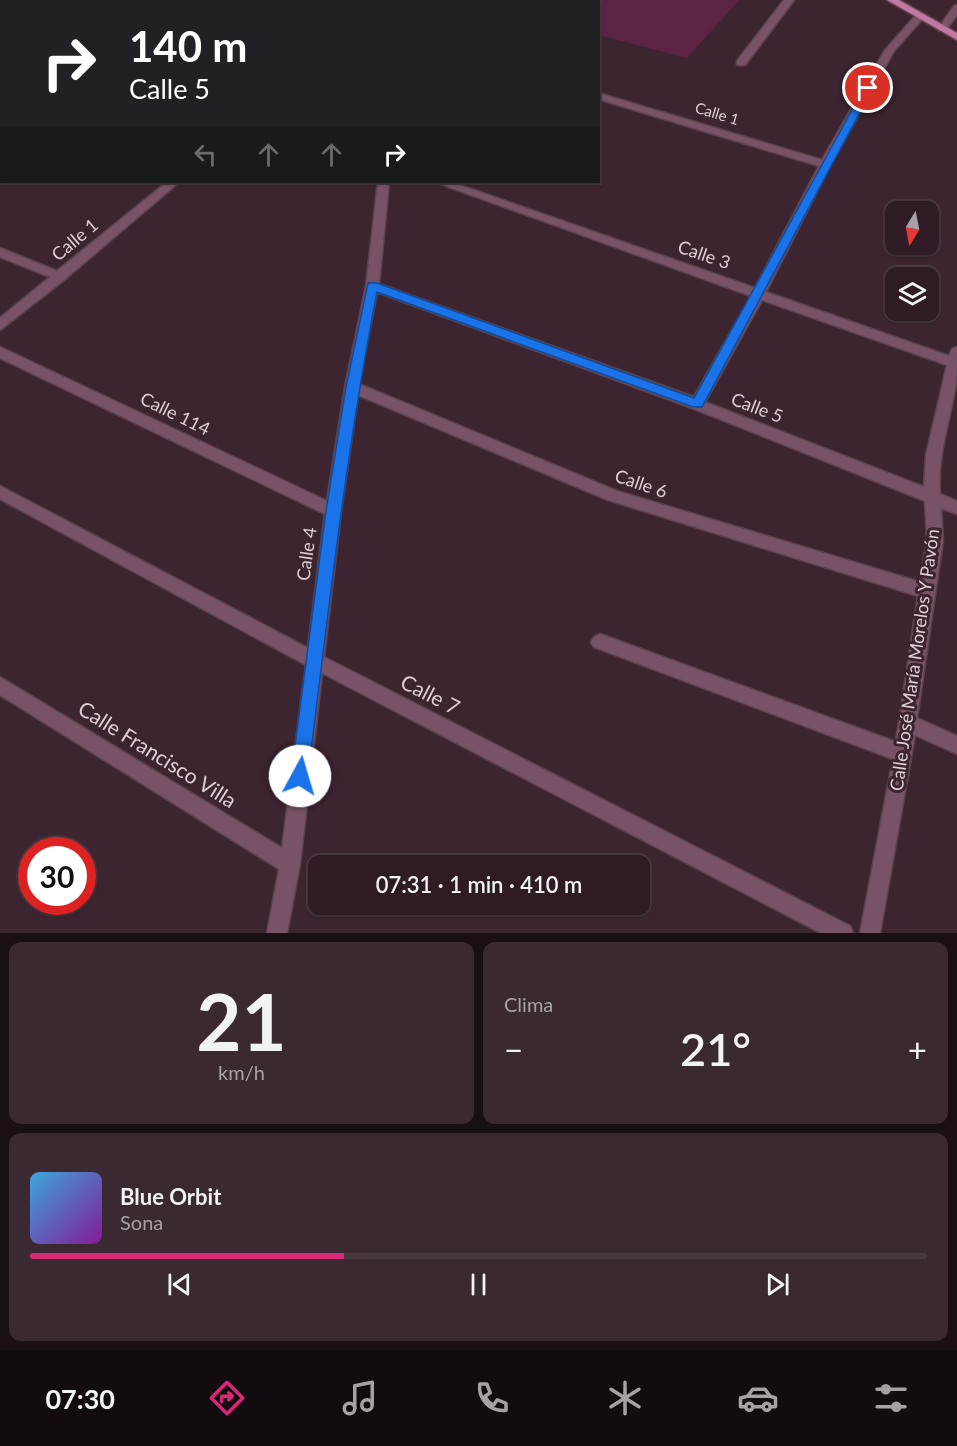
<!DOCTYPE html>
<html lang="es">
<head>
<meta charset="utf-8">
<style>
	:root { --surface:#2e1b25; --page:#3a2832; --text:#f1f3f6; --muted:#a7a1a7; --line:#493942; --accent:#db2777 }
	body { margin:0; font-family:Lato,sans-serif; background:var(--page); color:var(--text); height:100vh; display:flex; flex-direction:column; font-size:22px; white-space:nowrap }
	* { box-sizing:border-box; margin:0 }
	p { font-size:20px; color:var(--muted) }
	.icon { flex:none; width:33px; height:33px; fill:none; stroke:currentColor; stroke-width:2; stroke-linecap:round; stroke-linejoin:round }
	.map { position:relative; height:933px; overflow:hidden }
	.sheet { display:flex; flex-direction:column; gap:9px; padding:9px; background:#190f14; flex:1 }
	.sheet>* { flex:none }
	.guide { position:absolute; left:0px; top:0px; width:600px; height:183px; box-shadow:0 2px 4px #0004,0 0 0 2px var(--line); background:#202124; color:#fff; overflow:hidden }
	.needle { width:39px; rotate:190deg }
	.tools { position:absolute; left:885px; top:201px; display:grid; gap:12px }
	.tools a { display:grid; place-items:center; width:54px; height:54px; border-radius:12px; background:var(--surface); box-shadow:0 2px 4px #0004,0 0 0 2px var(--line); font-size:30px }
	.speed { position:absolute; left:18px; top:837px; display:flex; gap:12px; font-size:30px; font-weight:700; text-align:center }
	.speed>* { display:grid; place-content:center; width:78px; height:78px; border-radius:50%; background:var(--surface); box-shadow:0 2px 4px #0004,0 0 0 2px var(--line); line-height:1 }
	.speed .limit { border:9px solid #d22; background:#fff; color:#111 }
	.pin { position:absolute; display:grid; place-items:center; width:51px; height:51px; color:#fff; margin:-26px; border:3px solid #fff; border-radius:50%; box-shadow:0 2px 6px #0007 }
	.me { position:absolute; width:66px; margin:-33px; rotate:6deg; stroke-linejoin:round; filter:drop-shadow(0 0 4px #0008) }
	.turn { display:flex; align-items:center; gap:21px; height:126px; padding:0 30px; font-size:27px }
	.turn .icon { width:78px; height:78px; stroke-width:2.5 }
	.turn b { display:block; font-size:42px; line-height:51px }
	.lanes { display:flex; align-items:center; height:57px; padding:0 30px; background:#0003; justify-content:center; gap:30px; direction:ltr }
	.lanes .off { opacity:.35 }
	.big { font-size:45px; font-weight:600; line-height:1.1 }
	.sheet .tile { flex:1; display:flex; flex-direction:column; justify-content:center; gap:9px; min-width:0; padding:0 21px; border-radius:12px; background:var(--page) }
	.sheet .dial { align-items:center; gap:0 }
	.dial b { font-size:78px; line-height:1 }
	.song { display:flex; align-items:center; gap:18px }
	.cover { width:72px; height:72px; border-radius:9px; background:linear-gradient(135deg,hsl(200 70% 55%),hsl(290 70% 35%)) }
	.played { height:6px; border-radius:3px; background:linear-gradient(90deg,var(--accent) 35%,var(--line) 35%) }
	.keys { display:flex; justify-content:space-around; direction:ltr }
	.heat { display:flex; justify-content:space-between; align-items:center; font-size:33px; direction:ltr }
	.sheet .tiles { flex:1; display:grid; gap:9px; grid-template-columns:1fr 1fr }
	.tile:last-child { grid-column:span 2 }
	.trip { position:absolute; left:308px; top:855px; width:342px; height:60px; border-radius:12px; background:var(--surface); box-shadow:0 2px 4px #0004,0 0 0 2px var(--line); font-weight:600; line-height:60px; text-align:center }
	.tab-bar { display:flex; height:96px; justify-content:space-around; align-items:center; background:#120b0f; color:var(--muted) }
	.tab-bar .icon { width:42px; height:42px }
	.tab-bar .on { color:var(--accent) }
	.tab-bar b { font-size:27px; color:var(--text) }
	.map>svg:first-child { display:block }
	.green { fill:#5b2444 }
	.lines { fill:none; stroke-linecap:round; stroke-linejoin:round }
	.minor-casing { stroke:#5a434f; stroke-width:3 }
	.major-casing { stroke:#5a434f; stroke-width:3 }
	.highway-casing { stroke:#5a434f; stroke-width:3 }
	.minor { fill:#785367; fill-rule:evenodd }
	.major { fill:#c1779f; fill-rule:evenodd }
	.highway { fill:#de84b6; fill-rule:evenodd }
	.route { fill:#1a73e8; stroke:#114b97; stroke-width:1.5 }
	.labels { text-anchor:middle; stroke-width:6; stroke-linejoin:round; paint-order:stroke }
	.far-street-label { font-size:15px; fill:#dfced6; stroke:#3d2431 }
	.street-label { font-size:18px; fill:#dfced6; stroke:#3d2431 }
	.near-street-label { font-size:21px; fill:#dfced6; stroke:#3d2431 }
</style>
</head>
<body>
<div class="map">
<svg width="957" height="933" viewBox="0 0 957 933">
	<rect width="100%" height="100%" fill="#3d2431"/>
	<path class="green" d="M466,0H739L687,58L599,35L598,2Z"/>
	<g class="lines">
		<defs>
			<path id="minor" d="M221,0H235L220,2Z
				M256,0H269L270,2H257Z
				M400,0H410L400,2Z
				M784,0H794L745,65H737V61Z
				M957,5V15L945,31H939V27L954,6Z
				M917,14L925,16L894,51L831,164L766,292L949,356L952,349L957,347C957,359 957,373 956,384C950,421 937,456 940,494L957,501V514L941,508L943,540L917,718L957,736V754L915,735L880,933H860L893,759L594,647L591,642L594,637L600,634L896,742L918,596L608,500L358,395L341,511L324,657L850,926L853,933H821L322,673L300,864L287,933H267L279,869L0,695V677L282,848L306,665L0,499V486L308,648L325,514L0,358V347L327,501L345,387L366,286L378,182H389L379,284L694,397L751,296L435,182H451L755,288L819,166L598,99V93L822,160L885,50ZM377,292L692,408L925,501L927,540L920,582L617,491L359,384ZM762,300L947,365L926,455L924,487L705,402Z
				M0,52H2V58H0Z
				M0,116H2V124H0Z
				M167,182H179L64,280L0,330V318L50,277L0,257V248L57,271Z"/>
			<path id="major" d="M887,0H899L957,33V40Z"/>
			<path id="highway" d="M50,0H66L49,2Z
				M136,0H152L135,2Z
				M0,9H2L0,16Z
				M0,29H2V35H0Z"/>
		</defs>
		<use href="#minor" class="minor-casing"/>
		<use href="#major" class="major-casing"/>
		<use href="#highway" class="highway-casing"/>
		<use href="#minor" class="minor"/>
		<use href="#major" class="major"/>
		<use href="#highway" class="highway"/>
	</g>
	<path class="route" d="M868,85L873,88L702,407H693L377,292C346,452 328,614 308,776L306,782L300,785L294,782L291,776L326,511L346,387L368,283H377L694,398L864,88Z"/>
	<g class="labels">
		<g class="far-street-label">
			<text transform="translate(717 114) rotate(17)" y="5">Calle 1</text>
		</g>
		<g class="street-label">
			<text transform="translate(75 240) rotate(-40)" y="6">Calle 1</text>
			<text transform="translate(704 255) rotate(19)" y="6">Calle 3</text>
			<text transform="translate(757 408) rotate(21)" y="6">Calle 5</text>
			<text transform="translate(175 414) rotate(26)" y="6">Calle 114</text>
			<text transform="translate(641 484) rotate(19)" y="6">Calle 6</text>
			<text transform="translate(307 554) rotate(-82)" y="6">Calle 4</text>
			<text transform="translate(915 660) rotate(-82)" y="6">Calle José María Morelos Y Pavón</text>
		</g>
		<g class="near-street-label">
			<text transform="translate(430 695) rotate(27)" y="7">Calle 7</text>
			<text transform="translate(157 755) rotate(32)" y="7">Calle Francisco Villa</text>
		</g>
	</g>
</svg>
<div class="tools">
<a><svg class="needle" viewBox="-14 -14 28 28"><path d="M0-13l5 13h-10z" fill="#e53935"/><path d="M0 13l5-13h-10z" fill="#a7a1a7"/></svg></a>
<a><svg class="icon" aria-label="layers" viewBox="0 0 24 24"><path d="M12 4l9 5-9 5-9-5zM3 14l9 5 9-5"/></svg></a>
</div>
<div class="speed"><div class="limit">30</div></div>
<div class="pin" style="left:868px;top:88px;background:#d93025"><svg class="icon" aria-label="arrive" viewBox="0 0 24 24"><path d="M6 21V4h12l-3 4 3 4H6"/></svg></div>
<svg class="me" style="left:300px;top:776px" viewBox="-20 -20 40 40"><circle r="19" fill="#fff"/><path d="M0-13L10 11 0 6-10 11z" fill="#1a73e8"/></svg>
<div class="trip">07:31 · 1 min · 410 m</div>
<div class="guide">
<div class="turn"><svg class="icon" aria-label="right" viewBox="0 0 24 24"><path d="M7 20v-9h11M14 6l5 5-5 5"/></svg><div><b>140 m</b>Calle 5</div></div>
<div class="lanes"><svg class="icon off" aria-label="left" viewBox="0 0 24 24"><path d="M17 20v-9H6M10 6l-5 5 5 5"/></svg><svg class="icon off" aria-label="ahead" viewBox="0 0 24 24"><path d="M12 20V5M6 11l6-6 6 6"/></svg><svg class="icon off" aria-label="ahead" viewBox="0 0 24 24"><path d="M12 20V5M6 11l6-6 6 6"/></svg><svg class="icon" aria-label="right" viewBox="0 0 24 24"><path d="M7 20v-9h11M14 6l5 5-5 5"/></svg></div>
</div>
</div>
<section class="sheet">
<div class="tiles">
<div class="tile dial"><b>21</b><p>km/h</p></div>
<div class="tile"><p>Clima</p>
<div class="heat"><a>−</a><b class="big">21°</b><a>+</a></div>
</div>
<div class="tile">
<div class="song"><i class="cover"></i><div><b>Blue Orbit</b><p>Sona</p></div></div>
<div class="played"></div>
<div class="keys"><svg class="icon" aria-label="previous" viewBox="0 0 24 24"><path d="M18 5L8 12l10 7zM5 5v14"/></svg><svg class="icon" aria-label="pause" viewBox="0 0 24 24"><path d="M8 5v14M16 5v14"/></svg><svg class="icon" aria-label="next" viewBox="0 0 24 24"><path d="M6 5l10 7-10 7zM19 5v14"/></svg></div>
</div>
</div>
</section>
<nav class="tab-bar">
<b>07:30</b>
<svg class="icon on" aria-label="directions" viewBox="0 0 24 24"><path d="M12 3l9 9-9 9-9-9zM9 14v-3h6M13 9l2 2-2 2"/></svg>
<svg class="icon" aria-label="music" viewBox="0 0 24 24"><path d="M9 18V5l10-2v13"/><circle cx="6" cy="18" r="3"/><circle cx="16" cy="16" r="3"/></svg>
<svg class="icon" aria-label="phone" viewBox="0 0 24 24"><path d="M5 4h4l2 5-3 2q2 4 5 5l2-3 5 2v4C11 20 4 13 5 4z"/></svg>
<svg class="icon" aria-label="climate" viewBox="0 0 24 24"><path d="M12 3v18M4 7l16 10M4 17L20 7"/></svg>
<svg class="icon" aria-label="car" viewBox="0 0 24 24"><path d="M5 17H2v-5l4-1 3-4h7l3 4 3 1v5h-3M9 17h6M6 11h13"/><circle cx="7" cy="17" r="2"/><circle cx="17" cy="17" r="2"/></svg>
<svg class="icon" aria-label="filters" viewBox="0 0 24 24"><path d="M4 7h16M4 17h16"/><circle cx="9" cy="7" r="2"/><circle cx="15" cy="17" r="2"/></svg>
</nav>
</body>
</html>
